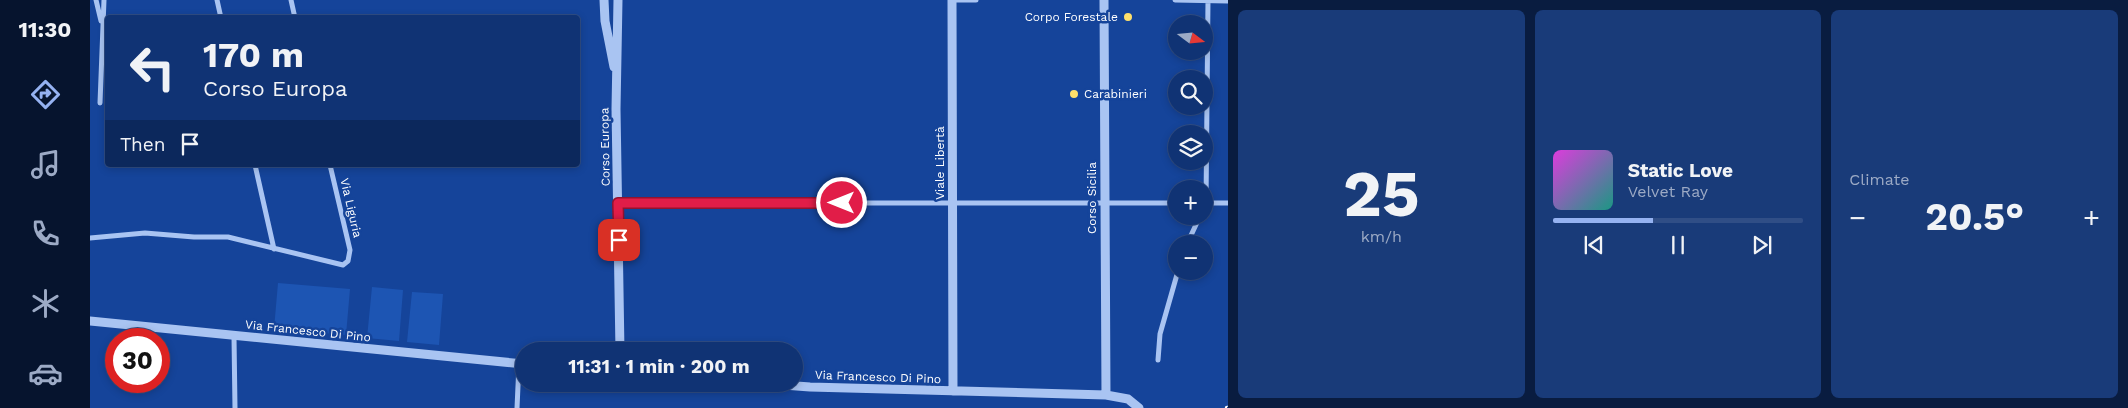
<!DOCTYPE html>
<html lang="en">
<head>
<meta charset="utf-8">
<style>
	:root { --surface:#103374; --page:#193b79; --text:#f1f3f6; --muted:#9caac5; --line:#304e86; --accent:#95b2f1 }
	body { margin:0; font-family:"Work Sans",sans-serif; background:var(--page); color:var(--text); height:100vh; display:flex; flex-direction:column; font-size:19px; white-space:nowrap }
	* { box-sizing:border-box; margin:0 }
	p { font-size:16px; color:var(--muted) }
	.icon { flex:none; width:28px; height:28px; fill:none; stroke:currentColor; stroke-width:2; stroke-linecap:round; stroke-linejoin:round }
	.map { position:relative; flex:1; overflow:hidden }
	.drawer { display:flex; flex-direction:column; gap:10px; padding:10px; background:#091c40; width:900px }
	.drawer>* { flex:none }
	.banner { position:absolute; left:15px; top:15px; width:475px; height:152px; border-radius:5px; box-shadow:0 2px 8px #0003,0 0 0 1px var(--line); background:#103374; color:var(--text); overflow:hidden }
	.needle { width:32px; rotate:106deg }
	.buttons { position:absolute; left:1078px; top:15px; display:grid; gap:10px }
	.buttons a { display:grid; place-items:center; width:45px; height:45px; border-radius:50%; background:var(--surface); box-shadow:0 2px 8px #0003,0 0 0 1px var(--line); font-size:25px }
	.speed { position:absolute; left:15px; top:328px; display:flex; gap:10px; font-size:25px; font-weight:700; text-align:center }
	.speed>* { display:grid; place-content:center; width:65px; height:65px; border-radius:50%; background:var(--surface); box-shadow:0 2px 8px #0003,0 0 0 1px var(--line); line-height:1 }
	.speed .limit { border:8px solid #d22; background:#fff; color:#111 }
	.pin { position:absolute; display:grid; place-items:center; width:42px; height:42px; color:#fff; margin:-21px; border-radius:10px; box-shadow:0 2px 8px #0006 }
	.me { position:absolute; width:55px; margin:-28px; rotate:270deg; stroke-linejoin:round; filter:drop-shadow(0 0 4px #0008) }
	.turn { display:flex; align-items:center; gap:18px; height:105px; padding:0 15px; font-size:22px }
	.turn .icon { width:65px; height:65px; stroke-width:2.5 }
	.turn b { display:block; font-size:35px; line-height:42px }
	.then { display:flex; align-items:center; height:48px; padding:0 15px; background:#0003; gap:10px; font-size:19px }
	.big { font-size:38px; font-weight:700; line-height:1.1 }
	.drawer .widget { flex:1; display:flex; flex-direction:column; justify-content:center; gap:8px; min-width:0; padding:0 18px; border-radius:8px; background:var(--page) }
	.drawer .dial { align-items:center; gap:0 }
	.dial b { font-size:65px; line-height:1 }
	.song { display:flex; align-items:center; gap:15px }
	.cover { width:60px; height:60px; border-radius:8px; background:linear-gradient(135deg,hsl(300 70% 55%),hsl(170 70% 35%)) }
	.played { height:5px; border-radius:2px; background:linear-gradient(90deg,var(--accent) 40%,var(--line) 40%) }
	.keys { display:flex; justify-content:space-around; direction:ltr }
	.heat { display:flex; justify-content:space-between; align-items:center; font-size:28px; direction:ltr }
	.drawer .tiles { flex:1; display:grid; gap:10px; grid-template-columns:repeat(3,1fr) }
	.trip { position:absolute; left:425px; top:342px; width:288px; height:50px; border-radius:25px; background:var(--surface); box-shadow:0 2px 8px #0003,0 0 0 1px var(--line); font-weight:700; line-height:50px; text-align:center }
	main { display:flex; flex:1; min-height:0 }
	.tab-bar { display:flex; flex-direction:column; width:90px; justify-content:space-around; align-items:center; background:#06142e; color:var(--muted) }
	.tab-bar .icon { width:35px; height:35px }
	.tab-bar .selected { color:var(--accent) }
	.tab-bar b { font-size:22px; color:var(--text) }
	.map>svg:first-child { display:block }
	.green { fill:#1d55b3 }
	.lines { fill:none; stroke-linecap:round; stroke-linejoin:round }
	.minor { stroke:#a9c4f2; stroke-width:5 }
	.tertiary { stroke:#a9c4f2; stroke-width:9 }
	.rail-casing { stroke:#fff; stroke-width:4.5 }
	.rail { stroke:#15449a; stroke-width:2.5; stroke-dasharray:8; stroke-linecap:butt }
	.route-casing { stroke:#92132f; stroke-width:12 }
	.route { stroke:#e11d48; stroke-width:9 }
	.poi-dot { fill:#ffe06b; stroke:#15449a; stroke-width:2 }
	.labels { text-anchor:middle; stroke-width:5; stroke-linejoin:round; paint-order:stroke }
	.poi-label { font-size:12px; fill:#fff; stroke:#15449a; text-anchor:end }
	.street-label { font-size:12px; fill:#fff; stroke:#15449a }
</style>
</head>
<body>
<main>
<nav class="tab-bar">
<b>11:30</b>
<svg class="icon selected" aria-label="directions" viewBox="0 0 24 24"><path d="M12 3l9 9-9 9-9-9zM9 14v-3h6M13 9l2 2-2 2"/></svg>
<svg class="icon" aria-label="music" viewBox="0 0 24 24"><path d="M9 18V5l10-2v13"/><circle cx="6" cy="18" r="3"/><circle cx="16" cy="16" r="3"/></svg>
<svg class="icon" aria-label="phone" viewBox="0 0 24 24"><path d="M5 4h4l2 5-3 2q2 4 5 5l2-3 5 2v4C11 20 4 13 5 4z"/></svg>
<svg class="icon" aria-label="climate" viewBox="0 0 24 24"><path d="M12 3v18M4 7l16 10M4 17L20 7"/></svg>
<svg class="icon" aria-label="car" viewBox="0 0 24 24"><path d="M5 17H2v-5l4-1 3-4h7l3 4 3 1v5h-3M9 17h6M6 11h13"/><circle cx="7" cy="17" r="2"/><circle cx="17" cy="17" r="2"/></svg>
</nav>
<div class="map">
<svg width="1138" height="408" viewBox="0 0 1138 408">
	<rect width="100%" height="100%" fill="#15449a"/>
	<path class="green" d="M188,283L260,289L256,335L184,329Z
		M282,287L313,290L309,341L277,338Z
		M322,292L353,294L349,345L317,342Z"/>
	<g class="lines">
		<path class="minor" d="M6,0L11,21
			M127,0L131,18
			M201,0L205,18
			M862,0H886
			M1085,0L1138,1
			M10,103L14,0
			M165,165L184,249
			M528,203H1086
			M1114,203H1138
			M1114,207L1116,203L1118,0
			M0,238L55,233L104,237H138L253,265L258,261L260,250L240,165
			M1097,244L1110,216
			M144,337L145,408
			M1068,360L1070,334L1088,271
			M427,408L429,364"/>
		<path class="tertiary" d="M514,0L515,21L524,67
			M528,0L526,109L530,351
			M862,0L863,391
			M1014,0L1016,395
			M0,321L434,364
			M680,384L720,387L1016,395L1038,399L1049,408"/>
		<defs>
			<path id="rail" d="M1137,408H1138"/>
		</defs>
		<use href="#rail" class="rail-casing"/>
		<use href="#rail" class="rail"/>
	</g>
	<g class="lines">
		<defs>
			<path id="route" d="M529,240L528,203H752"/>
		</defs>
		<use href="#route" class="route-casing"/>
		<use href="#route" class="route"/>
	</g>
	<g class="poi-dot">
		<circle cx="1038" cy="17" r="5"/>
		<circle cx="984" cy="94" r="5"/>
	</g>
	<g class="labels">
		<g class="poi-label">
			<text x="1028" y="21">Corpo Forestale</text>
			<text x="994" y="98" text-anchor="start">Carabinieri</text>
		</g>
		<g class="street-label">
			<text transform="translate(515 147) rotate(-91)" y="4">Corso Europa</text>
			<text transform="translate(850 163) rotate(-90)" y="4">Viale Libertà</text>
			<text transform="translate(1002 198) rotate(-90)" y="4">Corso Sicilia</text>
			<text transform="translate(261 208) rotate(77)" y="4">Via Liguria</text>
			<text transform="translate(218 331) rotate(6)" y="4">Via Francesco Di Pino</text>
			<text transform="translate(788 377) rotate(2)" y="4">Via Francesco Di Pino</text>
		</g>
	</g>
</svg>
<div class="buttons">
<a><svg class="needle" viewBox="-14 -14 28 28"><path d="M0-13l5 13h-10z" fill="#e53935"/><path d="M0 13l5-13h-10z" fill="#9caac5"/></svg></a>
<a><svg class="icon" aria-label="search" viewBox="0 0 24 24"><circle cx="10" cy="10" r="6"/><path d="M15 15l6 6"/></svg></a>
<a><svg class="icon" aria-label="layers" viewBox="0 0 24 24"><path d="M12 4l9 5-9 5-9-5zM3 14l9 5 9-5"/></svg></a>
<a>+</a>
<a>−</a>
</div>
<div class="speed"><div class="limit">30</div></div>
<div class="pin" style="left:529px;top:240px;background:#d93025"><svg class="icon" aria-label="arrive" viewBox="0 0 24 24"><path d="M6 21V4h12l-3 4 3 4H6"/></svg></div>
<svg class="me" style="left:752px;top:203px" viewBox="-20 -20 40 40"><circle r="17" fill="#e11d48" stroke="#fff" stroke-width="3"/><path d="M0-11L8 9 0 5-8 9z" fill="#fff"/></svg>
<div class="trip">11:31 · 1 min · 200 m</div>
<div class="banner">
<div class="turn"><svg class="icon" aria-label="left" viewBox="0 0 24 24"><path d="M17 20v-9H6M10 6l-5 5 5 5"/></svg><div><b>170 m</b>Corso Europa</div></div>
<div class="then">Then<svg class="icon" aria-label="arrive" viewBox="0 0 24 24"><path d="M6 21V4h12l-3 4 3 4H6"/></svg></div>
</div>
</div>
<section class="drawer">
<div class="tiles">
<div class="widget dial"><b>25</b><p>km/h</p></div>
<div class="widget">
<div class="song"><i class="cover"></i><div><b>Static Love</b><p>Velvet Ray</p></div></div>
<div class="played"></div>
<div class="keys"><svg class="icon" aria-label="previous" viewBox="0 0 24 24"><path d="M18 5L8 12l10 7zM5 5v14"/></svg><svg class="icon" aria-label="pause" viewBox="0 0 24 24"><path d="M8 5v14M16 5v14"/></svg><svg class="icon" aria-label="next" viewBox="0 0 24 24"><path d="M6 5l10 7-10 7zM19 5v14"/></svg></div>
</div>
<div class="widget"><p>Climate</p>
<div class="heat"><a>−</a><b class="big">20.5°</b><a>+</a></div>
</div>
</div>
</section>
</main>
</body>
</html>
